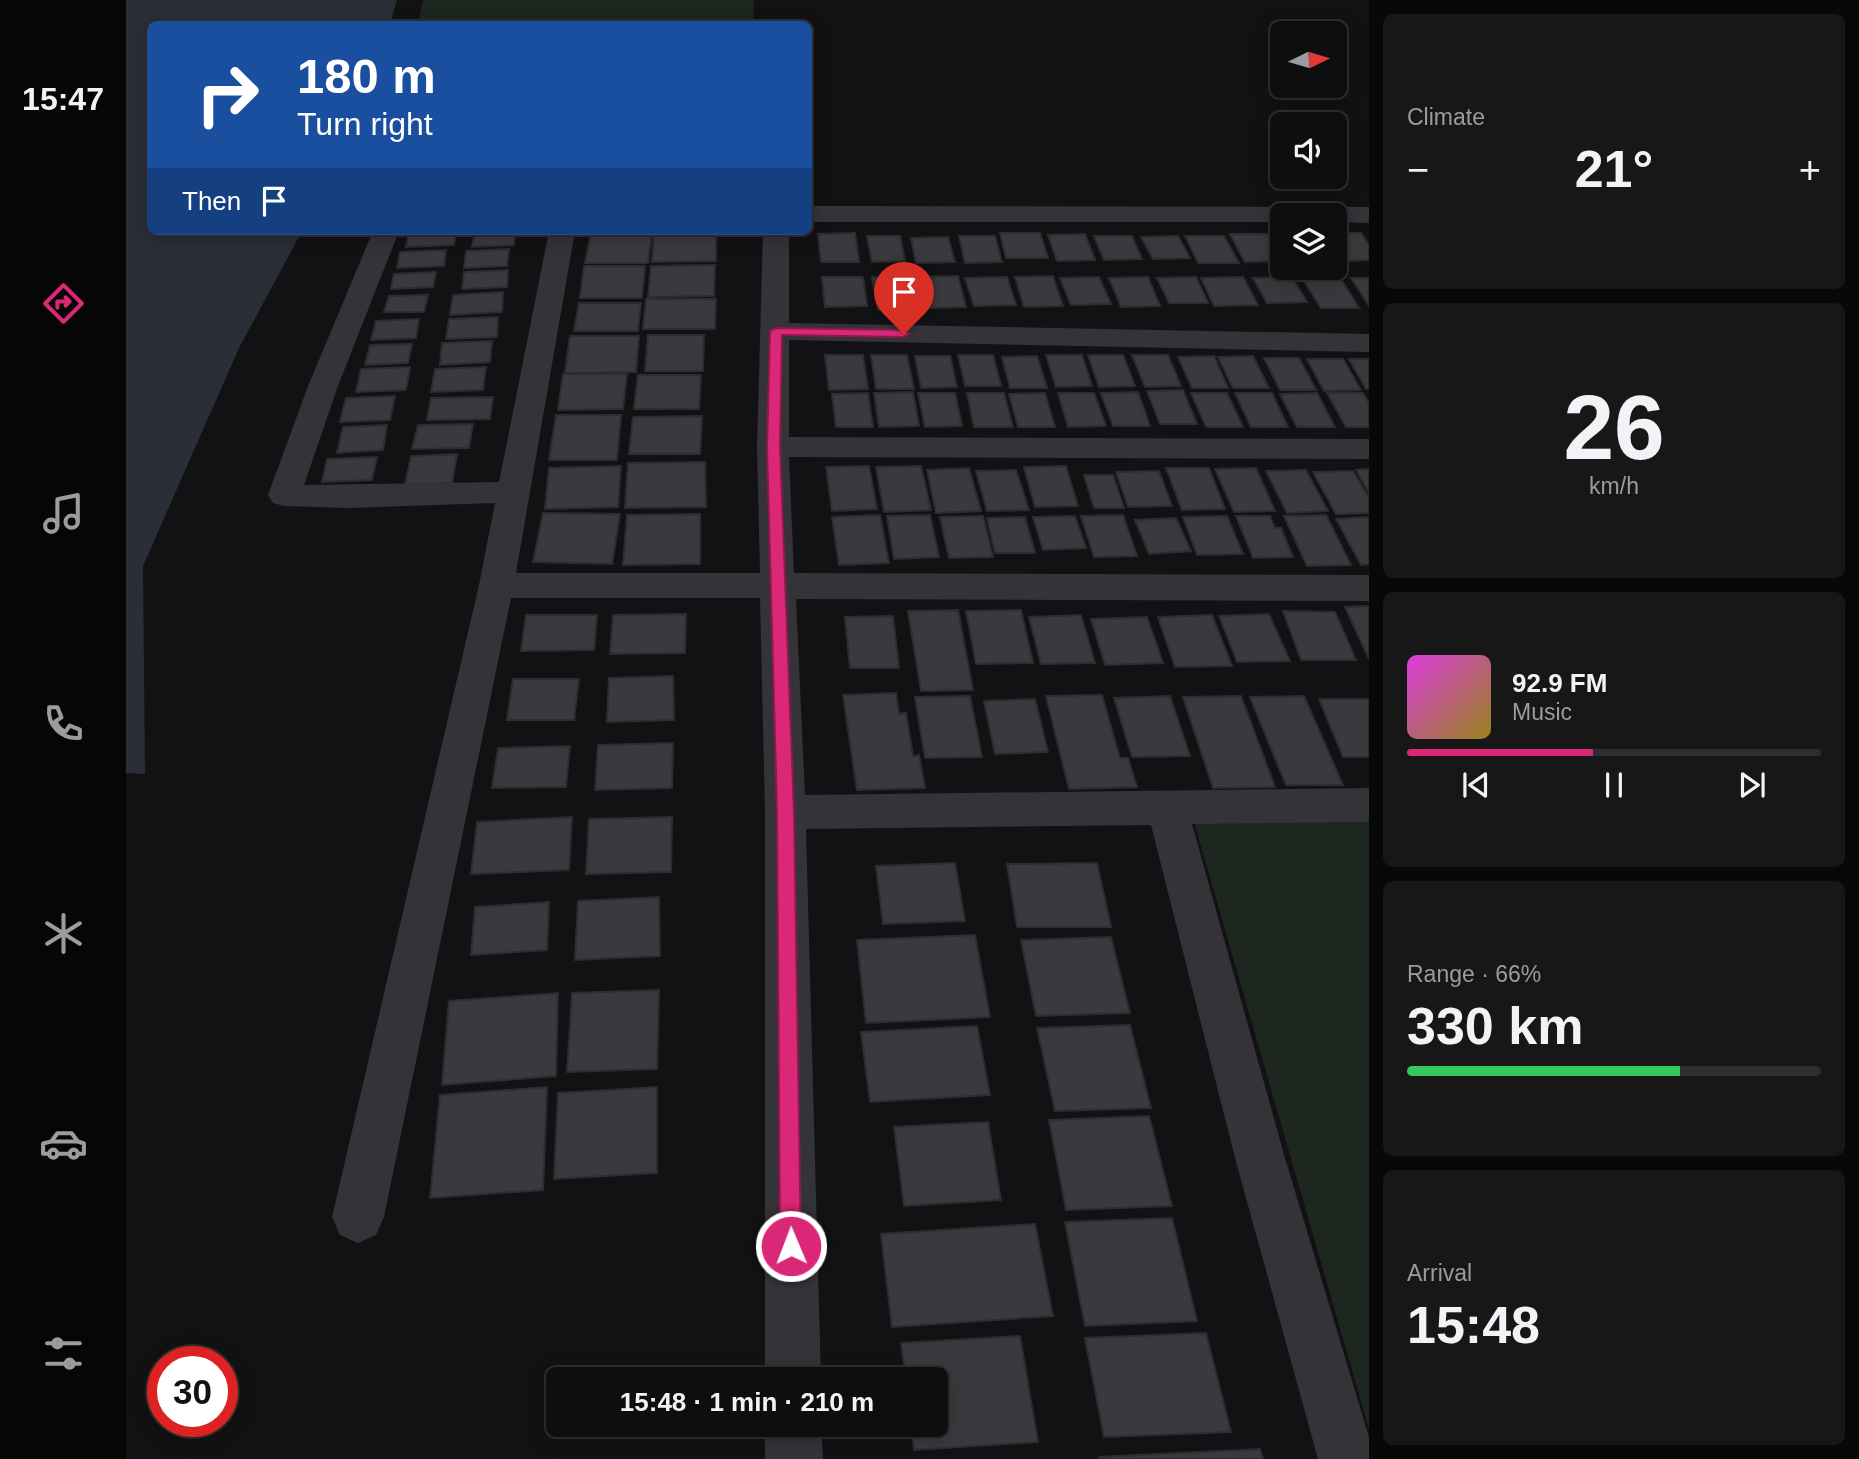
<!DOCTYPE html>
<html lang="en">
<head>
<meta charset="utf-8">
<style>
	:root { --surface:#0e0e0f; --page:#171718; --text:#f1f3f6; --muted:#9b9c9e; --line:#2e2e2f; --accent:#db2777 }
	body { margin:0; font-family:Arial,sans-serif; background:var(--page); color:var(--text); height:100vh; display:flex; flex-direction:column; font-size:26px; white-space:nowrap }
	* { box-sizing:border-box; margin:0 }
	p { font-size:23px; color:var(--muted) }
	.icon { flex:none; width:38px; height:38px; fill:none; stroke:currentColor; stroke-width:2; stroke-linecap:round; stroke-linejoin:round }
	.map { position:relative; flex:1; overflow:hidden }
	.details { display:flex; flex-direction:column; gap:14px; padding:14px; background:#080808; width:490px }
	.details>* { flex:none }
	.hud { position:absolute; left:21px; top:21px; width:665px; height:214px; border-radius:10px; box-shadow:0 4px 18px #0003,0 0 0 2px var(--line); background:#1a4fa0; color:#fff; overflow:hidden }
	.needle { width:46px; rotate:85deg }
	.buttons { position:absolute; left:1144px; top:21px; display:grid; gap:14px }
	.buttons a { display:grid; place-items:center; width:77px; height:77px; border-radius:10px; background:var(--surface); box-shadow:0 4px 18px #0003,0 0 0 2px var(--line); font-size:35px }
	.speed { position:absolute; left:21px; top:1346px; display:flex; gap:14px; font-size:35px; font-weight:700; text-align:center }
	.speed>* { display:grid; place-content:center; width:91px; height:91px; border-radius:50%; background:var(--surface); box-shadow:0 4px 18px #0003,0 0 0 2px var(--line); line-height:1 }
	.speed .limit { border:10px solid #d22; background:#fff; color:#111 }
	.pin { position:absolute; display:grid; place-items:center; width:60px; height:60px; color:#fff; margin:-72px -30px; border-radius:50% 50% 50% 0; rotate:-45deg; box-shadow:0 0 7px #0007 }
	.pin .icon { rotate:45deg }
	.me { position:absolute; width:77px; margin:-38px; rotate:359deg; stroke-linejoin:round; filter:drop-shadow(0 0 5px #0008) }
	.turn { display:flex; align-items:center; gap:24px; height:147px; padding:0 35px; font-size:32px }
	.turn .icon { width:91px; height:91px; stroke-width:2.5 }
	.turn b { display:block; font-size:49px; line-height:60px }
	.then { display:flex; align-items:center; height:66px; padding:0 35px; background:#0003; gap:14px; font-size:26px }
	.big { font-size:52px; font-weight:700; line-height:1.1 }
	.details .widget { flex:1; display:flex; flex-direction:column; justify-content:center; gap:10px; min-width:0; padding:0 24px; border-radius:10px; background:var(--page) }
	.details .dial { align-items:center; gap:0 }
	.dial b { font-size:91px; line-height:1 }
	.song { display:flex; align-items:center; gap:21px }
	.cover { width:84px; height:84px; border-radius:10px; background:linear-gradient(135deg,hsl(300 70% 55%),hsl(50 70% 35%)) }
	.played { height:7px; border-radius:4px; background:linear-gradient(90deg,var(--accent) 45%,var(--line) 45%) }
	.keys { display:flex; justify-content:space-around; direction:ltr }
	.heat { display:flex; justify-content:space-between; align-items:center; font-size:38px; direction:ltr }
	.charge { height:10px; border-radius:5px; background:linear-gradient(90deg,#34c759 66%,var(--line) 0) }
	.trip { position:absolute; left:420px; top:1367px; width:402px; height:70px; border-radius:10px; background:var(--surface); box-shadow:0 4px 18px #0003,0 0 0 2px var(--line); font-weight:700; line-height:70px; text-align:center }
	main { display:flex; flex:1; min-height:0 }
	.dock { display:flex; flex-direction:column; width:126px; justify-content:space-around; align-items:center; background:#060606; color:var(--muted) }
	.dock .icon { width:49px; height:49px }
	.dock .on { color:var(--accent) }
	.dock b { font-size:32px; color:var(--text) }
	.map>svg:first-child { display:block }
	.green { fill:#1e2620 }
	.water { fill:#292e37 }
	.building { fill:#3a3a3e; stroke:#2d2c30; stroke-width:2 }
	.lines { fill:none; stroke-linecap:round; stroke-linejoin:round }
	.street { fill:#333338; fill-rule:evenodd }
	.route { fill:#db2777; stroke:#8e194d; stroke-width:2 }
</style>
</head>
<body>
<main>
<nav class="dock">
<b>15:47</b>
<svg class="icon on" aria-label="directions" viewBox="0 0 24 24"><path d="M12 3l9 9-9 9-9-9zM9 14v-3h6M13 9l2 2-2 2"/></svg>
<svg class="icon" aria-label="music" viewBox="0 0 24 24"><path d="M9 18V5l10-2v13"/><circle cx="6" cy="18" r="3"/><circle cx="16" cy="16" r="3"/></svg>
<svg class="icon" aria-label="phone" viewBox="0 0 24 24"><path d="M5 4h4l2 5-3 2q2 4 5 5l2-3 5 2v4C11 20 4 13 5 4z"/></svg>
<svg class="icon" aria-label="climate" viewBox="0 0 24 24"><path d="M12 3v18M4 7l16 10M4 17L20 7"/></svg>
<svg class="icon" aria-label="car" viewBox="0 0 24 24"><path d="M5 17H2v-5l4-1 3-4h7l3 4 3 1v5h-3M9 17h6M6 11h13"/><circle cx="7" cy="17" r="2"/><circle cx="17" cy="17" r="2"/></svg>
<svg class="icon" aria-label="filters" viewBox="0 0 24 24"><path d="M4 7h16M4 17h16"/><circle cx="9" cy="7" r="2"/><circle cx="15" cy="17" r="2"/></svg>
</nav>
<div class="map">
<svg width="1243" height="1459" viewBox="0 0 1243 1459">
	<rect width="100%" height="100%" fill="#121214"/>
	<path class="green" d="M297,0H628L627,24H292Z
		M1243,820V1429L1068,822Z"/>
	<path class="water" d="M0,0H271L264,24H24V231H176L113,348L17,566L19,774L0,773Z"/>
	<path class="building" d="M283,231H330L328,245L280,247Z
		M349,231H389L388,245L346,247Z
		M465,233H526L522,263H459Z
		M729,233L733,262H695L692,234Z
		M874,233H914L922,258H880Z
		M1209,233H1235L1243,245V260L1213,261L1209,255Z
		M959,234L969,260L931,261L922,235Z
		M1104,234H1141L1157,261L1119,262Z
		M528,235H590V261L526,262Z
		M741,236H774L779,261L746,262Z
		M833,236H869L876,262L839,263Z
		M968,236H1006L1016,259L978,260Z
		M1052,236L1064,258L1027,259L1015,237Z
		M1059,236H1098L1113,263H1072Z
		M822,237L829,262L790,263L785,238Z
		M383,249L381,266L338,268L340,251Z
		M320,250L318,266L271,268L274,252Z
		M589,265L588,296L522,297L525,266Z
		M458,266H519L516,298H454Z
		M382,270L381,287L336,289L338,272Z
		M310,272L307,287L265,289L268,274Z
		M785,276L793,309L752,310L746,277Z
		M832,276L840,307L800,308L792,277Z
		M927,276L937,306L898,307L889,277Z
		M696,277H737L741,306L699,307Z
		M881,277L890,305L848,306L839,278Z
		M973,277L985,304L945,305L934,278Z
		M1022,277L1034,306L995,307L983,278Z
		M1070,277L1082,303H1043L1031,278Z
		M1117,277L1132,305L1088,306L1075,278Z
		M1166,277L1181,302L1141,303L1127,278Z
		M1214,277L1233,308H1195L1176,278Z
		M1225,278H1243V306Z
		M377,292L376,312L324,315L327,295Z
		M302,295L298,312H258L263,296Z
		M520,299H590L589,329H517Z
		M453,303H515L512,331H448Z
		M372,317L371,337L320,339L323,319Z
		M293,319L290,338L245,340L250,321Z
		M522,335H578L577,371H519Z
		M444,336H513L510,372L439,373Z
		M366,341L364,362L314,365L316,343Z
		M286,344L282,363L239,365L244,345Z
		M699,355H737L742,389L703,390Z
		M745,355H781L788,389H750Z
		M832,355H867L875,386H839Z
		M920,355H956L966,386L930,387Z
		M962,355H997L1009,386L973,387Z
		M1006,355H1042L1055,386L1019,387Z
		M789,356H824L831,387L795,388Z
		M911,356L921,388H884L876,357Z
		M1088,356L1102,388H1066L1052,357Z
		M1127,356L1143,388H1107L1092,357Z
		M1138,358H1173L1190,390H1154Z
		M1181,359H1217L1235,390L1198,391Z
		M1223,359H1243V389H1240Z
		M284,367L280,390L230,392L235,369Z
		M360,367L357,390L305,392L309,369Z
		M437,374H501L497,409L432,410Z
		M512,375H575L573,409H508Z
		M1057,390L1071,424H1034L1021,391Z
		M787,392L793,426L753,427L748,393Z
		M1012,392L1024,426H987L975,393Z
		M742,393L747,427H710L706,394Z
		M792,393H829L836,426L799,427Z
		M841,393H878L887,427H848Z
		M919,393L929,427H892L883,394Z
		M932,393H968L980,426L942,427Z
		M1065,393H1101L1117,427H1080Z
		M1109,393H1146L1162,427H1125Z
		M1191,393L1209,427H1171L1154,394Z
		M1201,393H1237L1243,403V427H1220Z
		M269,396L264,420L214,422L220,398Z
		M367,397L364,419L301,420L305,398Z
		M430,415H495L491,460H423Z
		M576,416L574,454H503L507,417Z
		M347,424L343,448L286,449L292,425Z
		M261,425L257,450L211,453L217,427Z
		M331,454L326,483L279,485L285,456Z
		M251,457L246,480L196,482L201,459Z
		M579,462L580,507L499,508L502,463Z
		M495,466L492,507L419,509L423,468Z
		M743,466L751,509L706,511L700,467Z
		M795,466L805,510L758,512L750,467Z
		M940,466L952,506L909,507L898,467Z
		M843,468L855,511L810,513L801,470Z
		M1040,468H1083L1099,509L1056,510Z
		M1130,468L1149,511L1108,512L1089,469Z
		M1243,469V493L1230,470Z
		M890,470L903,510L861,511L850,471Z
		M1180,470L1202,511L1161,513L1140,471Z
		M1033,471L1046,506L1002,507L990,472Z
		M1227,471L1243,498V513L1210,514L1187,472Z
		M958,475H987L998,508H968Z
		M417,513L494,514L486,564L407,562Z
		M574,514V564L497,565L501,515Z
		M754,515L763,563L713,565L706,517Z
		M804,515L813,557L768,559L761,516Z
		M997,515L1011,556L968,557L955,516Z
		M1200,515L1225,565L1181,566L1158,516Z
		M857,516L867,557L823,558L814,517Z
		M949,516L960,548L917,550L907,517Z
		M1101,516L1117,554L1071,555L1057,517Z
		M1110,516H1144L1149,528H1155L1167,557L1127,558Z
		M899,517L909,553H869L861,518Z
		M1243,517V564L1235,565L1210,519Z
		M1050,518L1065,551L1023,554L1009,520Z
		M1243,606V659L1219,607Z
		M832,610L847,690L795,691L782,611Z
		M895,610L907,663L850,664L840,611Z
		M1157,611L1209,612L1230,660H1175Z
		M560,614L559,653L484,654L487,615Z
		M1143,614L1164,661L1111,662L1093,616Z
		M400,615H471L468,650L395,651Z
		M955,615L969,663L915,664L903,617Z
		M1086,615L1106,666L1049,667L1032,617Z
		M767,616L773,668H724L719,617Z
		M1021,617L1037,663L979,665L965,619Z
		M547,676L548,720L481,722L483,678Z
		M387,679H453L448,720H381Z
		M770,693L773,714L780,713L787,756L793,755L799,788L731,790L717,695Z
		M976,695L994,758H1002L1011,787L943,789L920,696Z
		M844,696L856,757L799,758L789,697Z
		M1044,696L1064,756L1006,757L988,698Z
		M1115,696L1149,787L1087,788L1057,697Z
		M1178,696L1217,785H1160L1124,697Z
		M909,699L922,752L869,754L858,701Z
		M1193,699H1243V757H1217Z
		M547,743L546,788L469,790L472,745Z
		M444,746L440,787L366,788L372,748Z
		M446,817L443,870L345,874L351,822Z
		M546,817L545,872L460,874L463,819Z
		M829,863L839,921L757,924L750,866Z
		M971,863L985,927H891L881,864Z
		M533,897L534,956L449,960L452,901Z
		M423,902L421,950L345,955L349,907Z
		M849,935L864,1017L740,1023L731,940Z
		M985,937L1004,1013L910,1016L895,940Z
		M533,990L531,1069L441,1072L446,993Z
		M432,993L430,1076L316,1085L323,1001Z
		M1004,1025L1025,1108L929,1111L911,1028Z
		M851,1026L864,1095L744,1102L735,1032Z
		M421,1087L417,1190L304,1198L314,1095Z
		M531,1087V1173L428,1179L432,1093Z
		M1023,1116L1046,1206L940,1210L923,1120Z
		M862,1122L875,1200L778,1206L768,1127Z
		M1046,1218L1071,1321L959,1326L939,1222Z
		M909,1224L927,1316L766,1327L755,1234Z
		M1080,1333L1105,1432L978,1437L959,1338Z
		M894,1336L912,1442L788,1450L785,1424H810V1379H780L775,1343Z
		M1134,1449L1137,1459H974L973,1457Z"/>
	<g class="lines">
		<path class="street" d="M682,206L1243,207V223L1209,222V215H1157V222H682Z
			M247,231H273L212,386L178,485L373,482L423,231H449L390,573H634L631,447L637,231H663V323L1243,334V352L663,340V437L1243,439V459L663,457L668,573L1243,575V601L670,599L679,795L1243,788V822L1066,824L1159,1158L1243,1437V1459H1192L1109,1158L1025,825L680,829L695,1379H639V812L634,598H385L258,1217L250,1235L232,1243L214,1235L206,1217L353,585L369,503L223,508L158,506L147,503L142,495L182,386Z
			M639,1424H695L697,1459H639Z"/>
	</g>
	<path class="route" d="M650,328L778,330L784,334L778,337L656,335L654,447L668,812L675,1246L672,1254L665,1257L657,1254L654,1246L651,812L641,447L644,331Z"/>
</svg>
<div class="buttons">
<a><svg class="needle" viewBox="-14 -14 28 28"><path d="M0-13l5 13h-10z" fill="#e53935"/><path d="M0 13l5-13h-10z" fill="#9b9c9e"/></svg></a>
<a><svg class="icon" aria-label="sound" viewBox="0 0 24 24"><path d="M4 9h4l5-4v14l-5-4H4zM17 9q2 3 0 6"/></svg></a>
<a><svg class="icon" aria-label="layers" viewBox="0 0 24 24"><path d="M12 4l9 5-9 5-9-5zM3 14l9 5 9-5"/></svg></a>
</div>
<div class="speed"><div class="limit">30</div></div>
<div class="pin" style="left:778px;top:334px;background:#d93025"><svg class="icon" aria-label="arrive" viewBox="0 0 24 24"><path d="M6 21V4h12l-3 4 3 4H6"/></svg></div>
<svg class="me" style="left:665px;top:1246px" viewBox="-20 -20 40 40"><circle r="17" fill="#db2777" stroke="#fff" stroke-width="3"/><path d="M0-11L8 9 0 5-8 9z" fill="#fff"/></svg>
<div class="trip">15:48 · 1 min · 210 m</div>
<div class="hud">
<div class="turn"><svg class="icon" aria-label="right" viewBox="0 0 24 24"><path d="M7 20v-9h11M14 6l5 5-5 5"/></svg><div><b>180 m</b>Turn right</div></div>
<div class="then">Then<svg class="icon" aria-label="arrive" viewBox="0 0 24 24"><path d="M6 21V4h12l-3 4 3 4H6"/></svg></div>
</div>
</div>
<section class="details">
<div class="widget"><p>Climate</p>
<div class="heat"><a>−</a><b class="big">21°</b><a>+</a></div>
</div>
<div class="widget dial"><b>26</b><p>km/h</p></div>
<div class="widget">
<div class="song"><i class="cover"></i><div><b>92.9 FM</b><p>Music</p></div></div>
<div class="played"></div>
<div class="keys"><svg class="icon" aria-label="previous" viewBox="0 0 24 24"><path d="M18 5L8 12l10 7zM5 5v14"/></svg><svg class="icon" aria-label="pause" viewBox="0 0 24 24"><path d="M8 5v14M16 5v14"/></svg><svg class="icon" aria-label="next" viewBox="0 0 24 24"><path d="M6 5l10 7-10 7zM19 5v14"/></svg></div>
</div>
<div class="widget"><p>Range · 66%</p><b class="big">330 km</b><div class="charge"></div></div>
<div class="widget"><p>Arrival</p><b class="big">15:48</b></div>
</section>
</main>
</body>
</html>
